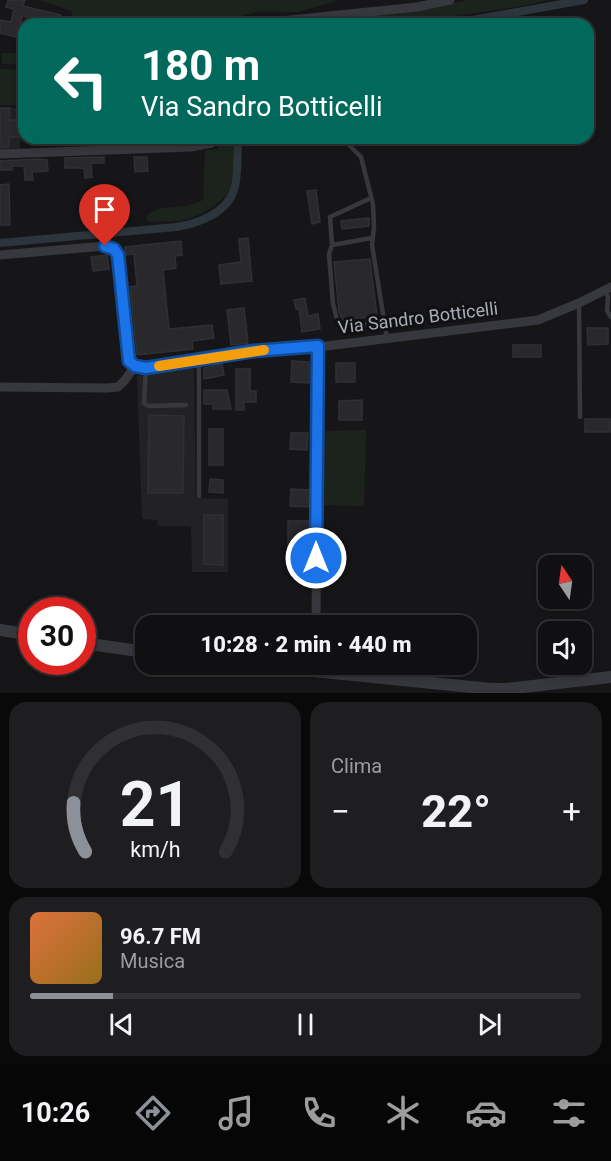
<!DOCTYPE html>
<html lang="it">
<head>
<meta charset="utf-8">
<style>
	:root { --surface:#101012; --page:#1e1e20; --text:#f1f3f6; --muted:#9c9d9f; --line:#303032; --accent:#8c9099 }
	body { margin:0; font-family:Roboto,sans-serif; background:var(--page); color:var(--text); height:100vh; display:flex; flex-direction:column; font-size:22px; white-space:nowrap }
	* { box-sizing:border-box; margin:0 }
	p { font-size:20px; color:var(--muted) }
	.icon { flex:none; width:33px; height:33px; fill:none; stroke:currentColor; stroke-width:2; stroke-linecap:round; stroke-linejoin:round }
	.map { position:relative; height:693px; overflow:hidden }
	.panel { display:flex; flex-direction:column; gap:9px; padding:9px; background:#09090a; flex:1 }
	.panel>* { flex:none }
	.top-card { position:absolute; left:18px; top:18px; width:576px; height:126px; border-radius:18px; box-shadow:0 3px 9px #0003,0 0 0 2px var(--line); background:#00695c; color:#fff; overflow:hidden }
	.needle { width:39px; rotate:347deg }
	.tools { position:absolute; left:538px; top:555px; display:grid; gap:12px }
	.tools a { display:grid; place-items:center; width:54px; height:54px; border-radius:12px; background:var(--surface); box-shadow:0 3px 9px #0003,0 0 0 2px var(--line); font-size:30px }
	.speed { position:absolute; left:18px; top:597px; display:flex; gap:12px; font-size:30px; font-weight:700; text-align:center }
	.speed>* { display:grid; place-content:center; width:78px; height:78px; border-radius:50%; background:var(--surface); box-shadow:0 3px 9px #0003,0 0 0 2px var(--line); line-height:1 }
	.speed .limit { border:9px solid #d22; background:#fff; color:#111 }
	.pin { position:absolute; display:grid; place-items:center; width:51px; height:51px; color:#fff; margin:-62px -26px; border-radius:50% 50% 50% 0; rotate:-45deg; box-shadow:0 0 6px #0007 }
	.pin .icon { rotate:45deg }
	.me { position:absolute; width:66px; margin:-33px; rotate:0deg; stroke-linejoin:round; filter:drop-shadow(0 0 4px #0008) }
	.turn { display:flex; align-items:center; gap:21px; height:126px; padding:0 24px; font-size:27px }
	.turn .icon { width:78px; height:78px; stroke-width:2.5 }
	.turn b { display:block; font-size:42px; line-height:51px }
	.big { font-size:45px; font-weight:800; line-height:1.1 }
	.panel .widget { flex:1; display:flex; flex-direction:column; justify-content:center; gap:9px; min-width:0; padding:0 21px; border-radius:18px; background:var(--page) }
	.panel .dial { align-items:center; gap:0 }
	.dial svg { height:156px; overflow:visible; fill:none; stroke:var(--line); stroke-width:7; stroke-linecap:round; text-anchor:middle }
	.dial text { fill:var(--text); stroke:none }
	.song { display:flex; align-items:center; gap:18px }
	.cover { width:72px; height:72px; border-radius:9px; background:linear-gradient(135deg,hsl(20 70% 55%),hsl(40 70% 35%)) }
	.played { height:6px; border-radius:3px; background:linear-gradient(90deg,var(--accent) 15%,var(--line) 15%) }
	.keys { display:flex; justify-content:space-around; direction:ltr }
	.heat { display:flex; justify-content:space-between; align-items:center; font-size:33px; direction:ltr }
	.panel .tiles { flex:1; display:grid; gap:9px; grid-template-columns:1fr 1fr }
	.widget:last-child { grid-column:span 2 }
	.trip { position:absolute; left:135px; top:615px; width:342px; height:60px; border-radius:18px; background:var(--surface); box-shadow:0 3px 9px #0003,0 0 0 2px var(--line); font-weight:800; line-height:60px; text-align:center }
	.tab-bar { display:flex; height:96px; justify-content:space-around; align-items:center; background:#060607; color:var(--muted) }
	.tab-bar .icon { width:42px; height:42px }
	.tab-bar .active { color:var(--accent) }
	.tab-bar b { font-size:27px; color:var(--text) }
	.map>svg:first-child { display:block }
	.built { fill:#222225 }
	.green { fill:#1c231d }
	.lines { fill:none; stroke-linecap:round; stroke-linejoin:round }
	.canal { stroke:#2c353b; stroke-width:8 }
	.building { fill:#29292c; stroke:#303034; stroke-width:1.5 }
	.service { stroke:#37383d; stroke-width:4.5 }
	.minor { stroke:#37383d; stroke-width:9 }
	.tertiary { stroke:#37383d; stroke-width:12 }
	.route-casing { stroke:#114b97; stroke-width:15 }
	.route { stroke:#1a73e8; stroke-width:10 }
	.slow { stroke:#f59e0b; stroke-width:10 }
	.labels { text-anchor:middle; stroke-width:6; stroke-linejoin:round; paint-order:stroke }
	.street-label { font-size:18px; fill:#a8adb7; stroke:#111113 }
</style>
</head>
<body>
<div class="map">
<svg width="611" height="693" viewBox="0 0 611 693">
	<rect width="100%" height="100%" fill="#161618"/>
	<path class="built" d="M0,108H21L20,148L0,150Z
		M194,368L196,498L228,499V572H192L191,526H158L157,520L142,519L137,376Z"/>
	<path class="green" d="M39,0H335V2L297,12H257L229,19L226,24H72V11Z
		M469,0H548L522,6L441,18L414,24H286L442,5Z
		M2,53H23V64H2Z
		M0,69L24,70V105H0Z
		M214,138H235C234,154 236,173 230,189C225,202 198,217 185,220C173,222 160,221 148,222L146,218C155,204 174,209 189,205C194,204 199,202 203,200L205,150L217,149L219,144Z
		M366,430L364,506L323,505V431Z"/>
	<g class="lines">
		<path class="canal" d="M450,24L584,0
			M0,243L176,227C197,224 227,213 234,190C239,174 237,155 238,138"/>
	</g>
	<path class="building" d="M8,0H25L23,6L61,15L59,24L22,16L17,37L0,33V20L11,22L14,9L6,7Z
		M0,108H10L9,120H20V137H9L8,147H0Z
		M104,157V163H91L92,177L85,178L84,168H65V158Z
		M134,157H147L148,171L135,172Z
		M40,159L47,160L48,171L32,172L33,180H25L24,166H12V170H0V161Z
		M9,184L10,225H0V185Z
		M316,190L320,222L312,224L307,191Z
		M369,218V226L342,229L341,221Z
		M248,238L252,281L221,284L219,265L241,262L239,239Z
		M181,241L182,255L175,256L176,268L163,270L169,329L212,325L214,338L192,341L193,349L137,355L130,287L137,286L134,254L126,255L125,247Z
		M107,255L109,269L93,271L91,257Z
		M370,259L377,316L342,320L339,311L334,262Z
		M305,298L308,316L318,314L320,329L302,332L299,308L296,309L294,300Z
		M244,308L248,343L231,345L227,310Z
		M587,328H608V344L588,345Z
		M513,345H541V357H513Z
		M292,361L309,362V383L291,382Z
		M336,363H355V382H336Z
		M222,364L224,375L204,379V368Z
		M236,369H250V391H256V402H244V410H236Z
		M204,390H227L231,409H213V404H204Z
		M362,400V420H339V401Z
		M149,415L184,416L183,493H148Z
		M585,419H610V432H585Z
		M209,429H223V465H209Z
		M291,433H308L307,450L290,449Z
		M210,479L223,480V493L209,492Z
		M291,489L310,490L309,507L290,506Z
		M204,515H223V565L204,564Z
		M288,521H310V563H288Z"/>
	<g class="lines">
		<path class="service" d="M346,142L361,157L373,204L374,227L372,245L387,339
			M372,238L332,245L329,254L333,304L338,323L343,327L385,323
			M332,245L330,217L371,198
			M605,290L608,297L607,311L611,317
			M579,303L580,417
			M199,359V496
			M146,368L144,403L148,406L186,405"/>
		<path class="minor" d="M252,24L417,7L450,0
			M0,154L191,147L212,143L216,138
			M0,255L105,246C115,249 118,253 119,263L129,361L135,366L146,368L253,351L318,347L538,320L579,303L611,287
			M0,387L107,388L118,387L125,380L135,366
			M316,626L318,347"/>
		<path class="tertiary" d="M0,630L32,635
			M82,643L146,652
			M245,664L491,689H506L611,677"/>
	</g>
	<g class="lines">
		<defs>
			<path id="route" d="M105,246L114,249L118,255L129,361L135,366L146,368L253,351L318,346L316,558"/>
		</defs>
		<use href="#route" class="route-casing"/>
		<use href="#route" class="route"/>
		<path class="slow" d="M159,366L264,350"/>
	</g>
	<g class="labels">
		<g class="street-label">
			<text transform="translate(418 318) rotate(-7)" y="6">Via Sandro Botticelli</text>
		</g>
	</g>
</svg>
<div class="tools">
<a><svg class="needle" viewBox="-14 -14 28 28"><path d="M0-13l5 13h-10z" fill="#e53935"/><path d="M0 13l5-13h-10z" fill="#9c9d9f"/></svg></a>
<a><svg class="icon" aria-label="sound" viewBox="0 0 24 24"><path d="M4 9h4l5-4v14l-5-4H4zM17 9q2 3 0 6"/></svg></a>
</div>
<div class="speed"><div class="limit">30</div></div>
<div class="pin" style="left:105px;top:246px;background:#d93025"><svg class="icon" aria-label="arrive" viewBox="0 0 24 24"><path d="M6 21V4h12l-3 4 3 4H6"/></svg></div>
<svg class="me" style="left:316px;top:558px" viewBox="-20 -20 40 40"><circle r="17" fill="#1a73e8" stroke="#fff" stroke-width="3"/><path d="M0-11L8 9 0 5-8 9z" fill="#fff"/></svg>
<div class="trip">10:28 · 2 min · 440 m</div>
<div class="top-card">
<div class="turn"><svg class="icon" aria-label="left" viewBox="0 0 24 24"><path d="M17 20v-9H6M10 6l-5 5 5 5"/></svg><div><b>180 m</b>Via Sandro Botticelli</div></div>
</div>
</div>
<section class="panel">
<div class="tiles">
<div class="widget dial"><svg viewBox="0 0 100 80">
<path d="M14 69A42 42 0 1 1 86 69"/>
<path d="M14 69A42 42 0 0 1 8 44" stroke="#8c9099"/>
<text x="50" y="56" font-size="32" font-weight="700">21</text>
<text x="50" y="72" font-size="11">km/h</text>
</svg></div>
<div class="widget"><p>Clima</p>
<div class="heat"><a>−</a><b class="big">22°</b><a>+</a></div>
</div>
<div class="widget">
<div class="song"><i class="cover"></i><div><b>96.7 FM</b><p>Musica</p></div></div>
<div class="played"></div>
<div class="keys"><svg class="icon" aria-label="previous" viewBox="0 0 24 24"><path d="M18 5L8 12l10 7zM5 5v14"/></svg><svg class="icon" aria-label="pause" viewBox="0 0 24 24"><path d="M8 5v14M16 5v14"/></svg><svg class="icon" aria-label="next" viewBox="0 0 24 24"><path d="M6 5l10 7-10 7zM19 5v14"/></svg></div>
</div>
</div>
</section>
<nav class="tab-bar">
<b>10:26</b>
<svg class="icon active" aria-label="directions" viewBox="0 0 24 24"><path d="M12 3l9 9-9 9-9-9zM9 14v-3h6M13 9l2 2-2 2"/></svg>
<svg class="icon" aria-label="music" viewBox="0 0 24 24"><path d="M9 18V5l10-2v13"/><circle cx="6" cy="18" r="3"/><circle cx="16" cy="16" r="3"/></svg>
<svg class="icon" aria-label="phone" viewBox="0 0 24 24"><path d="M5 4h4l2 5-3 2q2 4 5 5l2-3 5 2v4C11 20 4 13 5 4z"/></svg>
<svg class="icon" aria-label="climate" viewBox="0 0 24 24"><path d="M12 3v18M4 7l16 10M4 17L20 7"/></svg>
<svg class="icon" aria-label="car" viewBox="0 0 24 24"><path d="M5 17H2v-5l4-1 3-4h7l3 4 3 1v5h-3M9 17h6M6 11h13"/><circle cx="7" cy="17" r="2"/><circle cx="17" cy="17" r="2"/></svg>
<svg class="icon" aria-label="filters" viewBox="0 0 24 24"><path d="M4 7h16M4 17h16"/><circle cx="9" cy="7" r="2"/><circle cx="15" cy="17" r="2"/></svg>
</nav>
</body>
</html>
